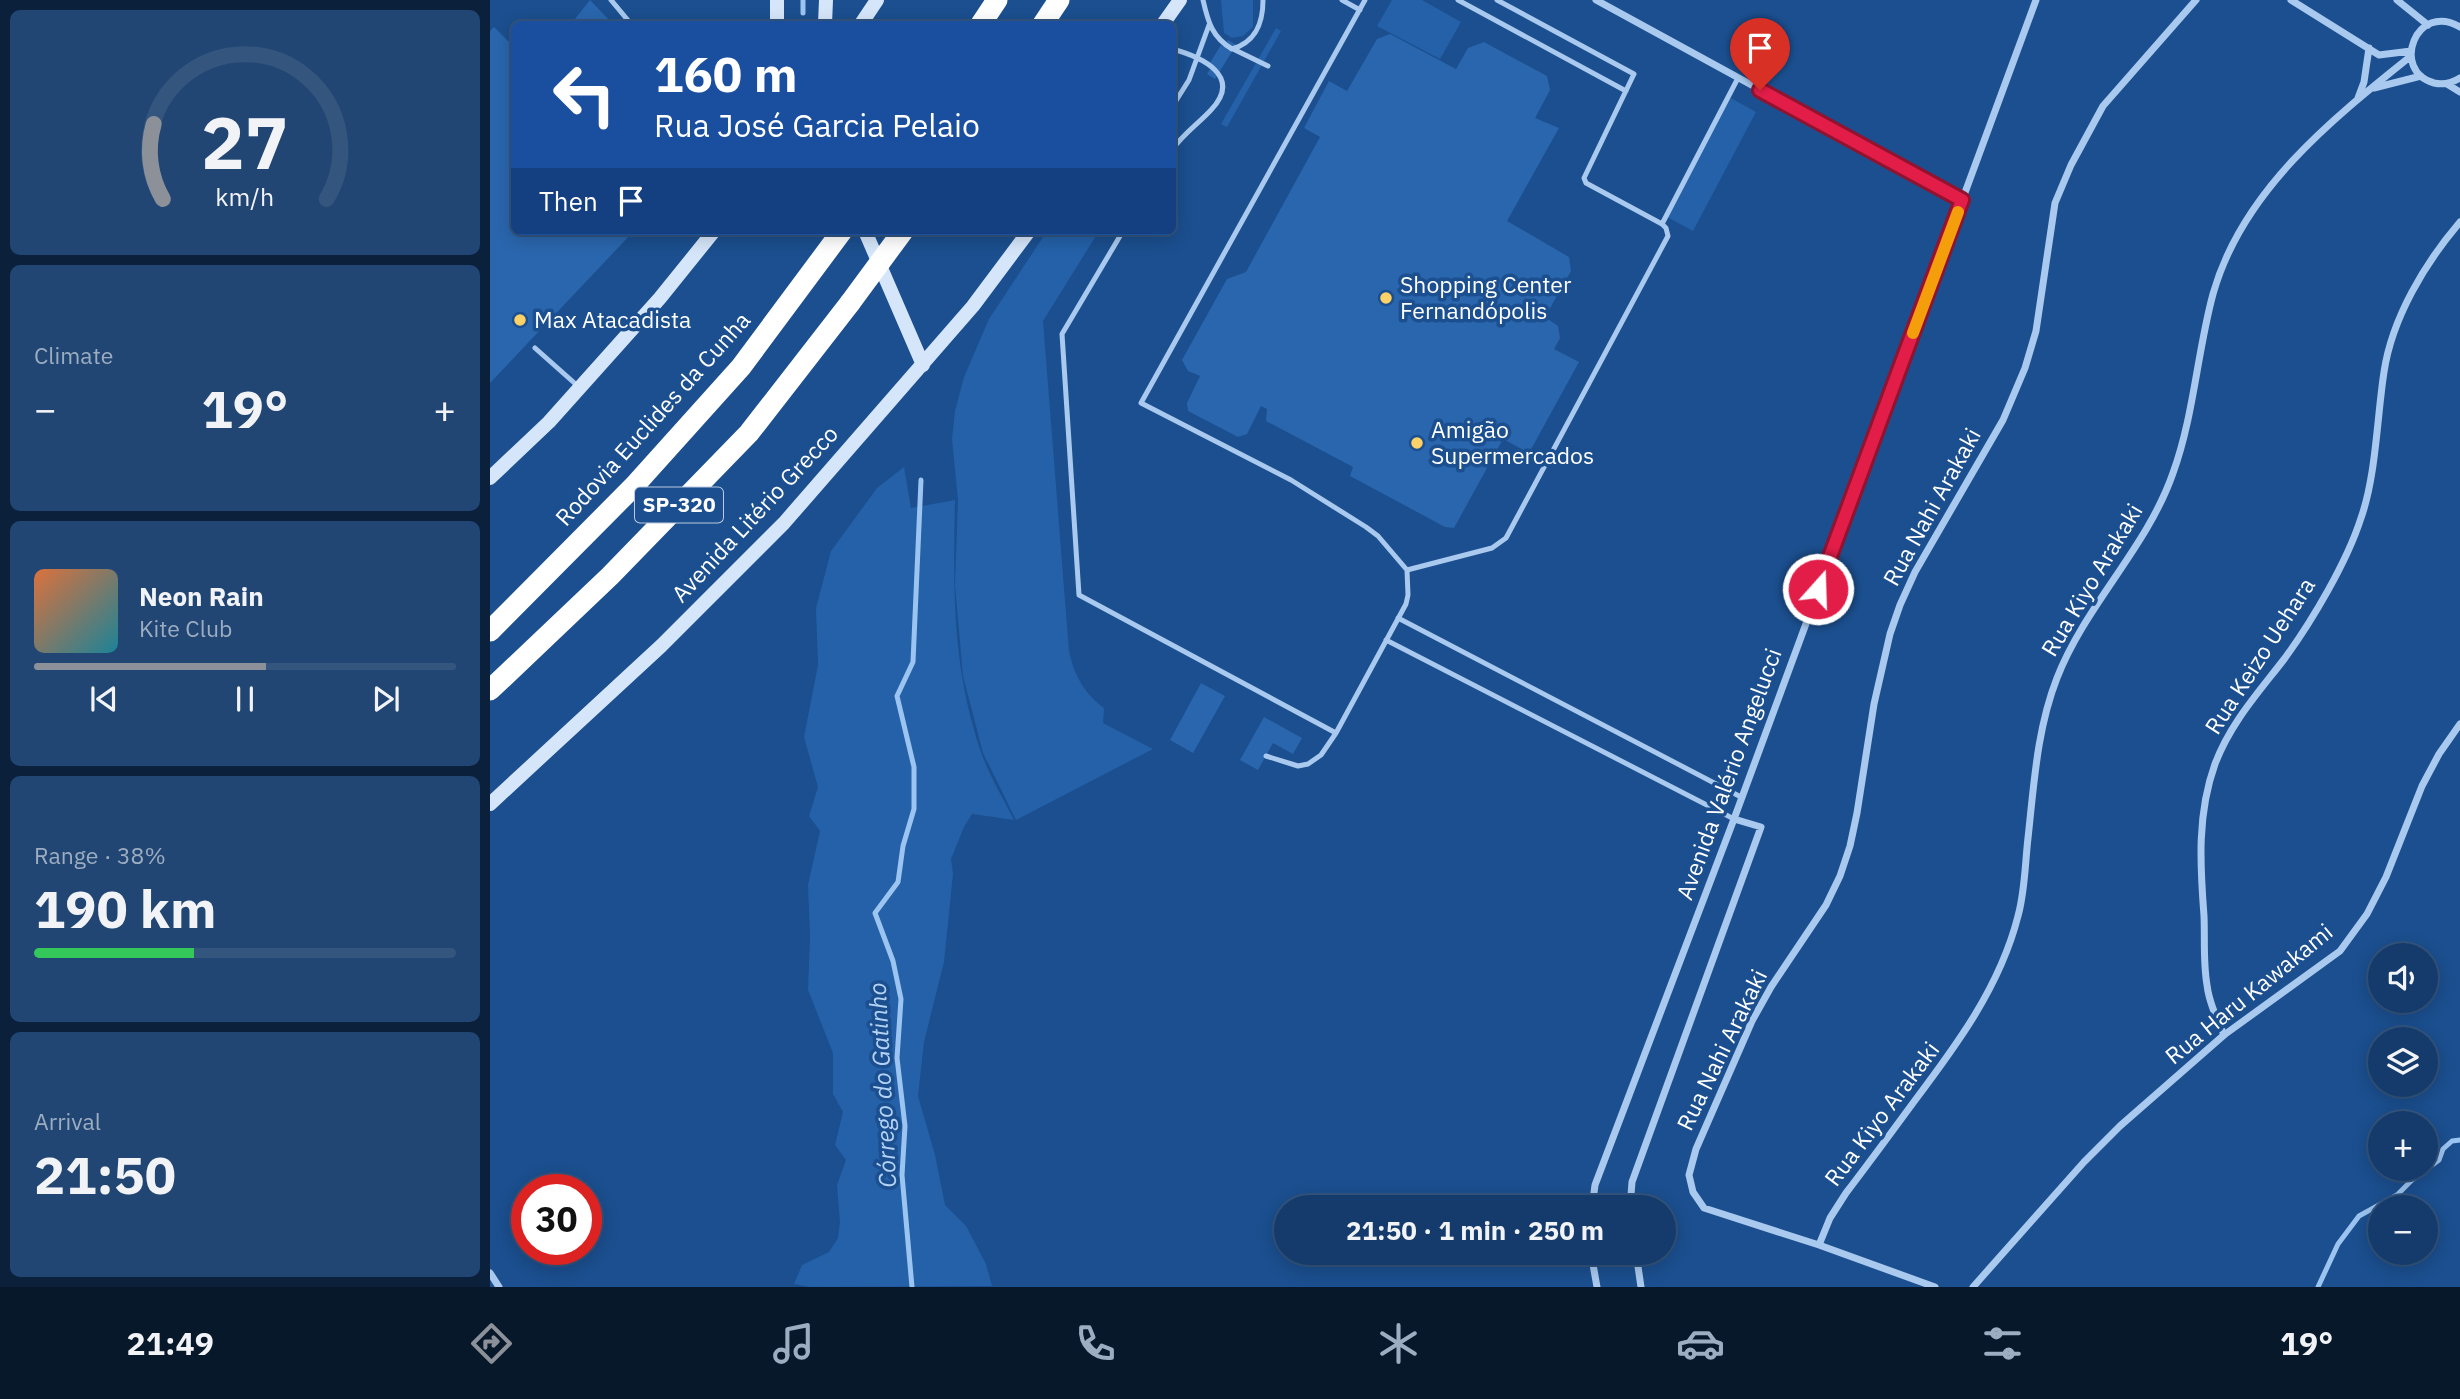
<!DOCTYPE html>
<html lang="en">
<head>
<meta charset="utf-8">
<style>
	:root { --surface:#143b6b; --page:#214673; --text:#f1f3f6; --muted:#9dadc1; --line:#33557e; --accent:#8c9099 }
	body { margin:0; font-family:"IBM Plex Sans",sans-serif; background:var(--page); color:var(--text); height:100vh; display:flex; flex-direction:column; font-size:26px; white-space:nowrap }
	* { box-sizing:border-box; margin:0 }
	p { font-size:23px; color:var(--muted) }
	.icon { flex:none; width:38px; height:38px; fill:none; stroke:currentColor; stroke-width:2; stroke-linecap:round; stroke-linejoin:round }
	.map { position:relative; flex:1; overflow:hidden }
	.panel { display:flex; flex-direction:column; gap:10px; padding:10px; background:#0b203b; width:490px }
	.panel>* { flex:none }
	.guide { position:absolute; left:21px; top:21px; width:665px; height:214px; border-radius:10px; box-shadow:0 4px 18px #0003,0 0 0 2px var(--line); background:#1a4fa0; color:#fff; overflow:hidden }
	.controls { position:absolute; left:1878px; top:943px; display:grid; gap:14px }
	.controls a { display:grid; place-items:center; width:70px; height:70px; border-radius:50%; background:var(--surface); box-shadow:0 4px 18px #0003,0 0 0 2px var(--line); font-size:35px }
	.speed { position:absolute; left:21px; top:1174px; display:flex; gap:14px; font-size:35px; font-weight:700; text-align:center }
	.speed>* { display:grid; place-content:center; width:91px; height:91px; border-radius:50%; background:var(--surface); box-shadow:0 4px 18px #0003,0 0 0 2px var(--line); line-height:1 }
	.speed .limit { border:10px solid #d22; background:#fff; color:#111 }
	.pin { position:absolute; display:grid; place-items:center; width:60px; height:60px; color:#fff; margin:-72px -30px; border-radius:50% 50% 50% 0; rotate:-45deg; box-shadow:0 0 7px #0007 }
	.pin .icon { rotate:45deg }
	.me { position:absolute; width:77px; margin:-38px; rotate:20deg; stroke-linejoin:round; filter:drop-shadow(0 0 5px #0008) }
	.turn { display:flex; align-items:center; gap:24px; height:147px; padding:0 28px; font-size:32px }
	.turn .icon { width:91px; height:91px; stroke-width:2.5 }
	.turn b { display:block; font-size:49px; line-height:60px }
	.then { display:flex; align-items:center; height:66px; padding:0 28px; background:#0003; gap:14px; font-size:26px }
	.big { font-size:52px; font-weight:700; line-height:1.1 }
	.panel .card { flex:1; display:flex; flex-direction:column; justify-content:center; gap:10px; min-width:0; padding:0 24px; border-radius:10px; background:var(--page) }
	.panel .dial { align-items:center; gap:0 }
	.dial svg { height:182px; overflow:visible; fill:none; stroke:var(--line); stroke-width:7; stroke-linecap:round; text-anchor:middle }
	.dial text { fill:var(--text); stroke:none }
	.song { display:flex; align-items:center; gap:21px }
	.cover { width:84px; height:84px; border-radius:10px; background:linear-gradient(135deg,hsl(20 70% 55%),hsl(190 70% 35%)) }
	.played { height:7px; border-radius:4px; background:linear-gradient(90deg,var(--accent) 55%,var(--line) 55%) }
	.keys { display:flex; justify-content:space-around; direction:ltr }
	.heat { display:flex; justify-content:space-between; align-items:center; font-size:38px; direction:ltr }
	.charge { height:10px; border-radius:5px; background:linear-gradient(90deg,#34c759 38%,var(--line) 0) }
	.trip { position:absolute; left:784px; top:1195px; width:402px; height:70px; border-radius:35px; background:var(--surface); box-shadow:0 4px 18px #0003,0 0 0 2px var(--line); font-weight:700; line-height:70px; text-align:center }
	.tabs { display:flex; height:112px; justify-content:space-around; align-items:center; background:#08182b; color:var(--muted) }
	.tabs .icon { width:49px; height:49px }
	.tabs .selected { color:var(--accent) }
	.tabs b { font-size:32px; color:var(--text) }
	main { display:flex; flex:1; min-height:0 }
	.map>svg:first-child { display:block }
	.green { fill:#2461a8 }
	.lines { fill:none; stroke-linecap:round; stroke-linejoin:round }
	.stream { stroke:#9cc4f0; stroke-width:5 }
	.building { fill:#2a66ad }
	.lane { stroke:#a9c9ee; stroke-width:5 }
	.street { stroke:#a9c9ee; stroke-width:7 }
	.secondary { stroke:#d6e6fa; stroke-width:14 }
	.highway { stroke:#fff; stroke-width:21 }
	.highway-bridge { stroke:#fff; stroke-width:21 }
	.route-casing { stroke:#92132f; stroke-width:18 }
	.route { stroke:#e11d48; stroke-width:12 }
	.slow { stroke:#f59e0b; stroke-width:12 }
	.poi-dot { fill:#ffd166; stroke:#1b4f8f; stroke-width:2.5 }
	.labels { text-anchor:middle; stroke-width:7; stroke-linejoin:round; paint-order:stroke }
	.shield { fill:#1b4f8f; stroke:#bbcadd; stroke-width:2 }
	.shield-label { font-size:21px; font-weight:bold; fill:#fff }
	.poi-label { font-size:23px; fill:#fff; stroke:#1b4f8f; text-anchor:start }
	.street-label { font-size:23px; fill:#fff; stroke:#1b4f8f }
	.water-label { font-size:24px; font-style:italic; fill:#b5d3f5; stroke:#1b4f8f }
</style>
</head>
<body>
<main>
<section class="panel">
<div class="card dial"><svg viewBox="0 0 100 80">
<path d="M14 69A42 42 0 1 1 86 69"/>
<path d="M14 69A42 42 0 0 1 10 36" stroke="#8c9099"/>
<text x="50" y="56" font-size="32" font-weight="700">27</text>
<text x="50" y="72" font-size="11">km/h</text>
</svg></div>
<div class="card"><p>Climate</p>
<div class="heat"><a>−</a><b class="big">19°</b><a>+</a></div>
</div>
<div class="card">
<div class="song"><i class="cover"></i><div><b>Neon Rain</b><p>Kite Club</p></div></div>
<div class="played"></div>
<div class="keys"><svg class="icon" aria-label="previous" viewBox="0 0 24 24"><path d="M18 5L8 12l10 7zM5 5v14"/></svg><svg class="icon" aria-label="pause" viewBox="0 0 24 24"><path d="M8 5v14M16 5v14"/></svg><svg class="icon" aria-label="next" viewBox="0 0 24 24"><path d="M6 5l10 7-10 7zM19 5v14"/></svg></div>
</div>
<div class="card"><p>Range · 38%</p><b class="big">190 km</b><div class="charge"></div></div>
<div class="card"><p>Arrival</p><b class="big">21:50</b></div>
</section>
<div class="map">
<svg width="1970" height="1287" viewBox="0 0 1970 1287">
	<rect width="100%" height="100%" fill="#1b4f8f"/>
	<path class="green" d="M731,0H763V27L753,36L742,38L734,33Z
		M902,0H932L971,22L950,59L887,26Z
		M786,28L791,31L737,127L731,124Z
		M1239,97L1266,112L1203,231L1177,217Z
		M557,231H609L553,321L579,651C584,675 594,693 614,708L613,723L663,749L526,820L493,753L473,676L465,585L468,500L462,439L465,411L474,377L499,319Z
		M414,467L421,508L465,500C463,588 462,667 491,752C499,775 513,798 524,820L482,814L474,827L461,859L463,874L454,962L434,1042L428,1096L445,1155L455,1205L476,1226L496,1264L502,1286L320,1287L304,1284L312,1265L339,1252L348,1238L350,1222L347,1185L356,1160L345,1145L353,1112L343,1094V1053L318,990L320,937L318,885L330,831L319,816L328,787L314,737L328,665L326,608L341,551L387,488Z"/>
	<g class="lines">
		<path class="stream" d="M313,13V0
			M422,1287L412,1175L415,1126L407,1058L411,999L403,961L385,913L408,882L413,846L424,809V767L407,696L423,662L431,480
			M1828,1287L1848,1244L1869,1216L1907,1195L1922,1180L1949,1160L1953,1149L1962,1141L1970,1140"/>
	</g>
	<path class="building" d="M100,0L123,24H81Z
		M4,27L24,47V231H144L0,383V31Z
		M900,34L966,69L978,48L994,42L1057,76L1060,90L1045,118L1069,128L1017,221L1079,257L1081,271L1055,317L1068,326L1070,338L1064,349L1089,362L1039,453L1013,439L964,528L955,527L860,476L863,467L776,421L777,409L771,406L757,434L748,437L698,411L697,403L710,376L698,371L692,360L737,279L756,272L830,137L814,128L839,81L857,91L887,39Z
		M738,40L746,45L725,79L717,74L721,68L718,66L731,45L733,47Z
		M711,683L735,696L703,753L680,740Z
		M774,717L812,738L803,754L783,743L768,770L750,760Z"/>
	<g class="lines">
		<path class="lane" d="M121,0L141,24
			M713,0C718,22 722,37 742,49C766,42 773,23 773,0
			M852,0L870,10
			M968,0L1136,91
			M682,49C712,57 753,76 721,110C708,124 693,134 682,150
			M743,49L778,66
			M682,107L699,80L719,25
			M1172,224L1248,78
			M633,231L572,334L589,595L846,733
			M45,348L90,388
			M917,570L1002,548L1016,538L1178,236L1176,228L1172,224L1096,183L1094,178L1144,74L1007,0
			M908,618L1251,797
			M896,640L1244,819
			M776,756L808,766L818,764L831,755L846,733L916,604L918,595L917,570L888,536L876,527L801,480L651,403L875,0"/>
		<path class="street" d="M1106,0L1472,200
			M1801,0L1889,55L1921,51
			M1907,0L1938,25
			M1970,27C1926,1 1900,71 1944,83C1953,85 1962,83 1970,78
			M1957,84L1970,92
			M1884,88L1931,76
			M1868,98L1874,82L1879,48
			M1734,1035C1727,1019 1719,1002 1717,985C1713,962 1715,939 1714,916C1710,864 1707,814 1725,764C1741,722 1769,692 1795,658C1822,621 1857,562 1871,518C1886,476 1887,417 1894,372C1902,318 1935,263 1970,222
			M1102,1208L1105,1185L1244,819L1546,0
			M1140,1208L1142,1182L1271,827L1244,819
			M1329,1245L1340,1218L1356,1193C1379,1163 1401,1133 1423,1103C1466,1046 1510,987 1528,916C1535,891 1535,864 1538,838C1544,784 1547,729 1567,678C1596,604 1657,548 1683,473C1704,415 1707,353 1723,294C1752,191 1841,120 1921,56
			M1101,1253L1107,1287
			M1146,1253L1151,1287
			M0,1273L9,1287
			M1445,1287L1329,1245L1214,1208L1203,1192L1199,1175L1206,1149L1262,1021L1281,987L1336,905L1350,876L1360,846L1367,813L1384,704L1400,634L1410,605L1425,572L1513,420L1535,368L1546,331L1565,203L1581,165L1613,106L1706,0
			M1483,1287L1594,1162L1630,1126L1734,1035L1850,951L1877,914L1896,877L1932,786L1949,754L1970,724"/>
		<path class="secondary" d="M287,0V24
			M335,24L336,0
			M371,24L387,0
			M673,24L690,0
			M375,231L433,365
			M0,478L59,422L170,298L224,231
			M0,804L171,646L294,523L483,306L539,231"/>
		<path class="highway" d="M491,24L507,0
			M553,24L569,0
			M0,631L144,486L251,367L352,231
			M0,690L120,576L259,433L360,303"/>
		<path class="highway-bridge" d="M360,303L413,231"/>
	</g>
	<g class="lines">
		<defs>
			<path id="route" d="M1270,90L1472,200L1328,589"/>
		</defs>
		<use href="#route" class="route-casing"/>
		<use href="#route" class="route"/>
		<path class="slow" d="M1423,333L1468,212"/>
	</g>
	<g class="poi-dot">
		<circle cx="896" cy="298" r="7"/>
		<circle cx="30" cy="320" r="7"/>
		<circle cx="927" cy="443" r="7"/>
	</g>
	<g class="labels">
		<rect class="shield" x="145" y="487.5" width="88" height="35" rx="5"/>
		<g class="shield-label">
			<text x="189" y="512">SP-320</text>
		</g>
		<g class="poi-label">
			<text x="910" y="293">Shopping Center<tspan x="910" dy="26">Fernandópolis</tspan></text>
			<text x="44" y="328">Max Atacadista</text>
			<text x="941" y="438">Amigão<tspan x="941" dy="26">Supermercados</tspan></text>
		</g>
		<g class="street-label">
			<text transform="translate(163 419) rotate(-48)" y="8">Rodovia Euclides da Cunha</text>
			<text transform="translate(1442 507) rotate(-61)" y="8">Rua Nahi Arakaki</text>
			<text transform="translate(265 514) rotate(-47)" y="8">Avenida Litério Grecco</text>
			<text transform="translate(1602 580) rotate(-59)" y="8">Rua Kiyo Arakaki</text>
			<text transform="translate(1770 656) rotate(-57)" y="8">Rua Keizo Uehara</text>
			<text transform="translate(1239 774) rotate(-70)" y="8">Avenida Valério Angelucci</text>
			<text transform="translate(1759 994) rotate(-39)" y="8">Rua Haru Kawakami</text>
			<text transform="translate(1232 1050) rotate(-64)" y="8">Rua Nahi Arakaki</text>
			<text transform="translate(1392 1114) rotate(-53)" y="8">Rua Kiyo Arakaki</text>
		</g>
		<g class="water-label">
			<text transform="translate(393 1085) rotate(-93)" y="8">Córrego do Gatinho</text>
		</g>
	</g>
</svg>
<div class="controls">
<a><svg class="icon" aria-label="sound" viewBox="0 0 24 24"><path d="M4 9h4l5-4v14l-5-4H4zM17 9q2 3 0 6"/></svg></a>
<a><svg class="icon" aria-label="layers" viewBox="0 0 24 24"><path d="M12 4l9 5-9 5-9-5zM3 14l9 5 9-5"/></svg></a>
<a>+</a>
<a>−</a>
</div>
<div class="speed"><div class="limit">30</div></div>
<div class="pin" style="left:1270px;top:90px;background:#d93025"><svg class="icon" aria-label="arrive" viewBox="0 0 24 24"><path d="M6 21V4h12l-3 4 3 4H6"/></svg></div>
<svg class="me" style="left:1328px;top:589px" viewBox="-20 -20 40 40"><circle r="17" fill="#e11d48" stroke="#fff" stroke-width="3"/><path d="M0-11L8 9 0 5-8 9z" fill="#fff"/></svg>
<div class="trip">21:50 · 1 min · 250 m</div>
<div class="guide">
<div class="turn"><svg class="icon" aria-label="left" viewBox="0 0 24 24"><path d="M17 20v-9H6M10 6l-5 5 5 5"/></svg><div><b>160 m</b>Rua José Garcia Pelaio</div></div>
<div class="then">Then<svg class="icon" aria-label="arrive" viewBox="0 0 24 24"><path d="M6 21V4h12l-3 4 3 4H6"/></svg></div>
</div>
</div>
</main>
<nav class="tabs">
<b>21:49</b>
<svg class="icon selected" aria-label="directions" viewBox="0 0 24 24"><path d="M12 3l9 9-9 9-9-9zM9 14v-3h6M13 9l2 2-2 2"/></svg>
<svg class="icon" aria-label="music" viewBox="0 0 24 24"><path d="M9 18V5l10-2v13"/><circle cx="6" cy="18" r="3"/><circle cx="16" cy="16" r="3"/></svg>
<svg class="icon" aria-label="phone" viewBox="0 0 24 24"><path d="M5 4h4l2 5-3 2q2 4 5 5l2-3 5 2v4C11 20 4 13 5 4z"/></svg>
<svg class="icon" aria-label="climate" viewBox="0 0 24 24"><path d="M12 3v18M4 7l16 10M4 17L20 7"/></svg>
<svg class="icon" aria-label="car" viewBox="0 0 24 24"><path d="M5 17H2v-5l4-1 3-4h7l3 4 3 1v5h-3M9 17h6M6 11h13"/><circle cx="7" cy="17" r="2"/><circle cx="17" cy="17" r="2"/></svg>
<svg class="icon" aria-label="filters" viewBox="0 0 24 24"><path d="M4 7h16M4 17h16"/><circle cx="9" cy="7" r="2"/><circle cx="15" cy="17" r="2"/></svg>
<b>19°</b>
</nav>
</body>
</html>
